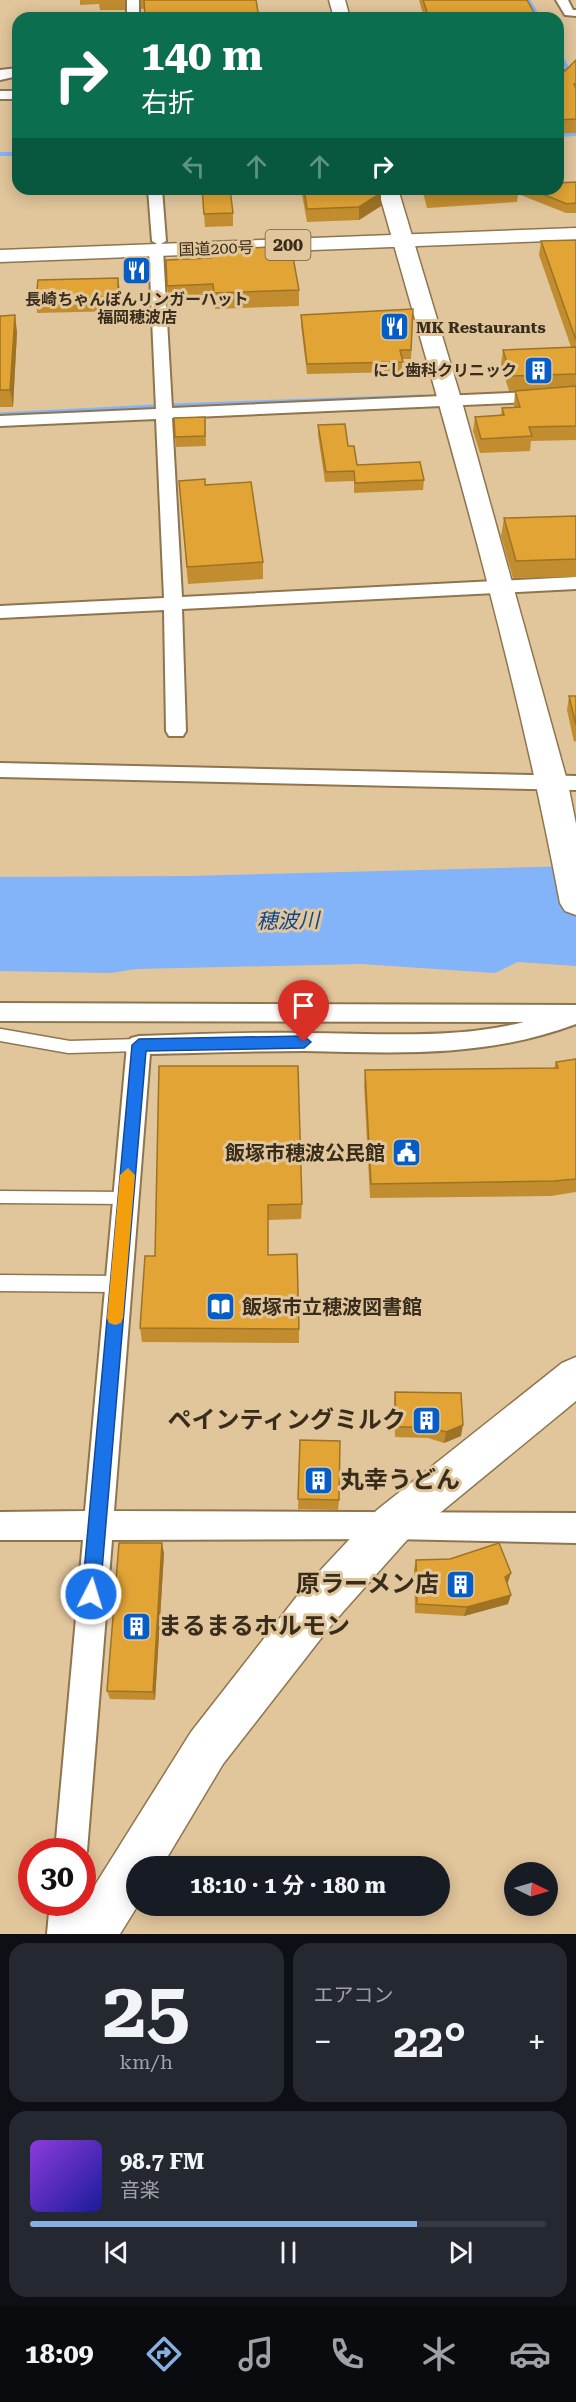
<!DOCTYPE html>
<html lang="ja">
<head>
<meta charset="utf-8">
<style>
	:root { --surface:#171b24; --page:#242831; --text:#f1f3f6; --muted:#9ea1a6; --line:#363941; --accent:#87b0e1 }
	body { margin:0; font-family:"Roboto Serif","Noto Sans JP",serif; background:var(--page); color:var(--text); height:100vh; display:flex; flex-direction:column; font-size:22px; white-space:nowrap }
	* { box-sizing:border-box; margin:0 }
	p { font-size:20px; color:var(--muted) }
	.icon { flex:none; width:33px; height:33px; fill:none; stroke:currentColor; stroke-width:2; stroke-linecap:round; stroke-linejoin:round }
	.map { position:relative; height:1934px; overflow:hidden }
	.sheet { display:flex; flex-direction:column; gap:9px; padding:9px; background:#0d0f14; flex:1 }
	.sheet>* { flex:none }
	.banner { position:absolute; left:12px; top:12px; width:552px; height:183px; border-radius:18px; box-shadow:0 3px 15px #0003; background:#0b6e4f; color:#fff; overflow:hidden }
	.needle { width:39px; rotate:95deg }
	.fabs { position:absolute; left:504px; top:1862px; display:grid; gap:12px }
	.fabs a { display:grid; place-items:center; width:54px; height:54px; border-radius:50%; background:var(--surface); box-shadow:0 3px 15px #0003; font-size:30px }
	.speed { position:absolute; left:18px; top:1838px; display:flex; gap:12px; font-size:30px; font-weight:700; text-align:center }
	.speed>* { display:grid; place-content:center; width:78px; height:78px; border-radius:50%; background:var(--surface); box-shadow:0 3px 15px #0003; line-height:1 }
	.speed .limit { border:9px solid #d22; background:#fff; color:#111 }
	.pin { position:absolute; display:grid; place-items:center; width:51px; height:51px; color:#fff; margin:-62px -26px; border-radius:50% 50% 50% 0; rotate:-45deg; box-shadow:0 0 6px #0007 }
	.pin .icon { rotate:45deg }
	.me { position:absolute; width:66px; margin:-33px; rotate:5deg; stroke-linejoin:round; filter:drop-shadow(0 0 4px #0008) }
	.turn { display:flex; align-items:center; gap:21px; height:126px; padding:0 30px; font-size:27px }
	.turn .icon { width:78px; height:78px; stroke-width:2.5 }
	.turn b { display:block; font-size:42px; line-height:51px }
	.lanes { display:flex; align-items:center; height:57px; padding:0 30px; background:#0003; justify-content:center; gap:30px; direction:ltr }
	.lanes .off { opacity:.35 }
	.big { font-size:45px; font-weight:700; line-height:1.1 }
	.sheet .card { flex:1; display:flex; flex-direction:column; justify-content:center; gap:9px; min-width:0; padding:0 21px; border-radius:18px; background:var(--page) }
	.sheet .dial { align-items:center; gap:0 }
	.dial b { font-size:78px; line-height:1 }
	.song { display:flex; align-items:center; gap:18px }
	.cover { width:72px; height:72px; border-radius:9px; background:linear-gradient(135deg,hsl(270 70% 55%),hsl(240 70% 35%)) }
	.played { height:6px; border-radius:3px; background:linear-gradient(90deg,var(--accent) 75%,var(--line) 75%) }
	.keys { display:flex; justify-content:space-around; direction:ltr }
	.heat { display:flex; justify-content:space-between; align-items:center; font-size:33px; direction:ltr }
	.sheet .tiles { flex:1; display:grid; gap:9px; grid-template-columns:1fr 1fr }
	.card:last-child { grid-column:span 2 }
	.trip { position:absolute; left:126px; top:1856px; width:324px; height:60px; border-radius:30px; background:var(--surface); box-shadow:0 3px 15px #0003; font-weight:700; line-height:60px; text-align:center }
	.menu { display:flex; height:96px; justify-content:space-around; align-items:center; background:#090b0e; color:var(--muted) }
	.menu .icon { width:42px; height:42px }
	.menu .active { color:var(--accent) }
	.menu b { font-size:27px; color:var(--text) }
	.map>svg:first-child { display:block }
	.water { fill:#83b3f8 }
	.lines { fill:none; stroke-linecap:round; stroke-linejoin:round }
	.stream-far1 { stroke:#83b3f8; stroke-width:4 }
	.stream { stroke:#83b3f8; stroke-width:5 }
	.lane-far1-casing { stroke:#8f754e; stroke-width:15 }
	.lane-casing { stroke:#8f754e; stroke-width:19 }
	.street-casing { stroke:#8f754e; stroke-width:4 }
	.secondary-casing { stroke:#8f754e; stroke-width:3 }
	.highway-casing { stroke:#8f754e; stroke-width:3 }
	.lane-far1 { stroke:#fff; stroke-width:12 }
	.lane { stroke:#fff; stroke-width:16 }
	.street { fill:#fff; fill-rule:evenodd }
	.secondary { fill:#fff; fill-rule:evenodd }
	.highway { fill:#fff; fill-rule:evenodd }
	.wall { fill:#c28d2e }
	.shaded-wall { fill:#9e7325 }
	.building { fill:#e1a435; stroke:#9e7325; stroke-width:1.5 }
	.route { fill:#1a73e8; stroke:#114b97; stroke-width:1.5 }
	.slow { fill:#f59e0b }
	.labels { text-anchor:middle; stroke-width:6; stroke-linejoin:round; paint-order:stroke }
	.far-street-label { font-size:16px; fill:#382d1c; stroke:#e1c59b }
	.far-poi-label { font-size:16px; font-weight:bold; fill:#382d1c; stroke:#e1c59b }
	.shield { fill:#e1c59b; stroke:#6b5b42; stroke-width:1.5 }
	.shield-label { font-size:18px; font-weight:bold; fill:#382d1c }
	.poi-label { font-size:20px; font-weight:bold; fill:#382d1c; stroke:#e1c59b; text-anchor:end }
	.water-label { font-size:21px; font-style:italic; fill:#0c4590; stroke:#e1c59b }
	.near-poi-label { font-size:24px; font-weight:bold; fill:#382d1c; stroke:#e1c59b; text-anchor:end }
</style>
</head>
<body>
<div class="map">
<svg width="576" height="1934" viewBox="0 0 576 1934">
	<rect width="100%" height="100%" fill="#e1c59b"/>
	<path class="water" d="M576,866V966L518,962L495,973L362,964L136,969L111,973L0,971V877L190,876Z"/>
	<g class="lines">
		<path class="stream-far1" d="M528,0L539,18
			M558,52L576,83
			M558,135L576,134
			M0,154H18"/>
		<path class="stream" d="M173,406L422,397
			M0,415L154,407"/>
		<defs>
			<path id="lane-far1" d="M0,1035L69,1047L139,1045
				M0,1197L126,1198"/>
			<path id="lane" d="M0,1283L118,1284"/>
			<path id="street" d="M127,0H139V18H127Z
				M556,0H568L573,10H576V16L565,15Z
				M18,68V76L0,80V70Z
				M0,91H18V99H0Z
				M148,189H162L166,241L159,245L152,241Z
				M156,246L163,250L172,408L576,390V400L172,418L182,597L576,577V589L182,609L186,731L183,736H169L166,731L164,610L0,618V606L164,598L156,419L0,426V416L156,409L149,250Z
				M0,763L576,776V790L0,777Z
				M0,1003L576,1005V1024C485,1058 401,1053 305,1051C254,1051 202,1053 150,1054L114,1511L576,1513V1543L392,1539L112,1540L87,1851L82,1863V1851H55L83,1540H0V1512L85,1511L127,1045L131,1038L139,1036C194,1034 249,1032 304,1033C378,1033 452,1040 524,1022L0,1021Z
				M82,1899L84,1902L81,1934H47L50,1902H82Z"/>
			<path id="secondary" d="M329,0H345L350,18H334Z
				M378,189H398L462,402L568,784L576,824V915L565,911L560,903C515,662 445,425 378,189Z
				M576,1357V1401L407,1540L333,1623L223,1764L162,1866H136L138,1905L120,1934H67L75,1917L191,1732L301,1591L377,1510L562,1363Z"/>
			<path id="highway" d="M576,228V240L0,262V250Z"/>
		</defs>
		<use href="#lane-far1" class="lane-far1-casing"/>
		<use href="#lane" class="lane-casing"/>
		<use href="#street" class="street-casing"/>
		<use href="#secondary" class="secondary-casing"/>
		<use href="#highway" class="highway-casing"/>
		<use href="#lane-far1" class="lane-far1"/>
		<use href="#lane" class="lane"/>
		<use href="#street" class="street"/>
		<use href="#secondary" class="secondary"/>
		<use href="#highway" class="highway"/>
	</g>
	<path class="wall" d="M80,0H125V10H100L99,4L80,5Z
		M141,0H256L141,9Z
		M419,0H527L537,18H424Z
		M558,58L565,71L576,60V133H558Z
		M576,182V213H566L518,194L517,202L427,208L422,189H558Z
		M202,189H230L233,213V226L205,227Z
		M301,189H380L381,193V206L359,220L307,222Z
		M576,240V440L531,441L530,451L480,453L473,431L475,417L501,416L502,408L514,407V405L515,391L524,390L509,391L501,364L503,350L571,347L539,255L541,241Z
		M210,250L299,290V306L215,309L214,299L168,302L166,260L210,258Z
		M120,291L119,311L37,313L36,299Z
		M413,309L411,359H402V372L307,374L301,325V315Z
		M0,316L17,332L13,407H0Z
		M205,417L206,446L176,447L175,437Z
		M318,425L357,465L424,480L423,490L354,493V481L325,482L318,435Z
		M179,481L205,485L263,562V579L188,584Z
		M576,516V577L513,578L501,536L504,518Z
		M569,696H576V741L574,742L567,710Z
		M576,1059V1192L551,1196L370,1198L364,1085L365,1070L554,1068L556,1062Z
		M159,1066L302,1204L301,1219L268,1220V1255L299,1329V1343L142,1342L140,1328L155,1256Z
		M395,1392L461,1436L444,1443L428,1438L395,1437L394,1402Z
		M300,1440L339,1500L338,1510L298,1509Z
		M164,1553L155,1700L110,1699L107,1691Z
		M416,1560L508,1582L507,1583L508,1604L464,1616L415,1613L414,1569Z"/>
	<path class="shaded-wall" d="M381,193V206L359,220V207Z
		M118,278L120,291L119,311L118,297Z
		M15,315L17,332L13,407L10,390Z
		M463,1425L461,1436L444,1443L446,1432Z
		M162,1543L164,1553L155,1700L153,1692Z
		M511,1573L508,1582L502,1586L505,1577Z
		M511,1595L508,1604L464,1616L467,1607Z"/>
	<path class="building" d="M144,0H256L259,18H145Z
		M423,0H527L537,18H429Z
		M558,58L565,71L576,60V84H574L576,89V119L558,120Z
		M576,182V203L567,204L530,189H558V183Z
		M202,189H230L233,213L204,214Z
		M304,189H380L381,193L359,207L307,209Z
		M426,189H513L428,194Z
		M576,240V340L541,241Z
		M291,246L299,290L214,293L213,284L167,286L166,260L211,258L210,250Z
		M118,278V297L36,299L38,280Z
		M413,309L411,350H400L403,362L307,364L301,315Z
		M15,315L10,390H0V316Z
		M576,347V374L511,376L503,350Z
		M576,386V426L529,427L532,436L481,439L475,417L504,415L502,408L520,407L515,391Z
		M205,417V436L175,437L174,418Z
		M345,424L348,446H354L357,465L420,462L424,480L355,483L354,471L326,472L318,425Z
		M205,479V485L251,482L263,562L187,567L179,481Z
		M576,516V559L516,561L504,518Z
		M569,696H576V725Z
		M576,1059V1179L554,1181L371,1184L365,1070L558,1068L556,1062Z
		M159,1066H298L302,1204L268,1205V1255L297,1254L299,1329L140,1328L145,1256H155Z
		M395,1392L461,1393L463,1425L446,1432L429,1427H396Z
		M300,1440L340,1441L339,1500L298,1499Z
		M119,1543H162L153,1692L107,1691Z
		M499,1543L511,1573L505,1577L511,1595L467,1607L417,1604L416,1560L450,1559Z"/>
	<path class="route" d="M304,1036L311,1042L304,1048L146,1051L100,1594L98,1601L91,1604L85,1601L82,1594L132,1045L139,1039Z"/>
	<path class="slow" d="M128,1168L135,1175L123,1318L121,1323L115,1325L109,1323L107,1318L120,1175Z"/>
	<defs>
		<symbol id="restaurant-square" viewBox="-11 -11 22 22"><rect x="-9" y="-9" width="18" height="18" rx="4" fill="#055ec7" stroke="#e1c59b"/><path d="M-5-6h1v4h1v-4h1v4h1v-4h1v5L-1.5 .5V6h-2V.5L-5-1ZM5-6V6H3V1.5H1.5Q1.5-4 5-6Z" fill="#fff"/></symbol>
		<symbol id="building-square" viewBox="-11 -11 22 22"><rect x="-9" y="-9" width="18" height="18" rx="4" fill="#055ec7" stroke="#e1c59b"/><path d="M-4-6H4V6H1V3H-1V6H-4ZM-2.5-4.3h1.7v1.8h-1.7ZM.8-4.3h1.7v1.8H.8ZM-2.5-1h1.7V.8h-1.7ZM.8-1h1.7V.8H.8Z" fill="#fff"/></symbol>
		<symbol id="civic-square" viewBox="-11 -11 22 22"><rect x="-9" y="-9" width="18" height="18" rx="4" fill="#055ec7" stroke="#e1c59b"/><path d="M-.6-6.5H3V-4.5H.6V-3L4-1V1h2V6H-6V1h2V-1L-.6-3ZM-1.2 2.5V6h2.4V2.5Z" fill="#fff"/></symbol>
		<symbol id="library-square" viewBox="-11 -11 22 22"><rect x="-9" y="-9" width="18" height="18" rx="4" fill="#055ec7" stroke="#e1c59b"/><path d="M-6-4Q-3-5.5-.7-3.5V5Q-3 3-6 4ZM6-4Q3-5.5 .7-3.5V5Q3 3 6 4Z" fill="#fff"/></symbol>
	</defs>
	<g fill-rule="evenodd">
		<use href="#restaurant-square" x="120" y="254" width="33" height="33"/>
		<use href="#restaurant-square" x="378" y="310" width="33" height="33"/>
		<use href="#building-square" x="522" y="354" width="33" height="33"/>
		<use href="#civic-square" x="390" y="1136" width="33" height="33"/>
		<use href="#library-square" x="204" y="1290" width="33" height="33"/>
		<use href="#building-square" x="410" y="1404" width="33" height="33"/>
		<use href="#building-square" x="302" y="1464" width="33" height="33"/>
		<use href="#building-square" x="444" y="1568" width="33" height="33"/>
		<use href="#building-square" x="120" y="1610" width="33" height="33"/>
	</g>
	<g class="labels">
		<g class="far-street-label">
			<text transform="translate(216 248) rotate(-2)" y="6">国道200号</text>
		</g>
		<g class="far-poi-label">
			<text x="137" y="305">長崎ちゃんぽんリンガーハット<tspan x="137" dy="18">福岡穂波店</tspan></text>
			<text x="416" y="333" text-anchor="start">MK Restaurants</text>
			<text x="517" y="376" text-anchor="end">にし歯科クリニック</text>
		</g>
		<rect class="shield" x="265.5" y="230" width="45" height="30" rx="4.5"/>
		<g class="shield-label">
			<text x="288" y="251">200</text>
		</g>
		<g class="poi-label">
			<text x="385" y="1160">飯塚市穂波公民館</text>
			<text x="242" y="1314" text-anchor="start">飯塚市立穂波図書館</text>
		</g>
		<g class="water-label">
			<text transform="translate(288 921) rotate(-1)" y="7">穂波川</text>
		</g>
		<g class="near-poi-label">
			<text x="406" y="1428">ペインティングミルク</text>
			<text x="340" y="1488" text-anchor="start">丸幸うどん</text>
			<text x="439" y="1592">原ラーメン店</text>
			<text x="158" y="1634" text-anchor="start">まるまるホルモン</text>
		</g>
	</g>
</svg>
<div class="fabs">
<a><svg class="needle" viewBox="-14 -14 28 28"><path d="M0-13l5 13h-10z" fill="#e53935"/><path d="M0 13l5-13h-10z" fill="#9ea1a6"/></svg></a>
</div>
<div class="speed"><div class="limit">30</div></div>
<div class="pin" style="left:304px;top:1042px;background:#d93025"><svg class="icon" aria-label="arrive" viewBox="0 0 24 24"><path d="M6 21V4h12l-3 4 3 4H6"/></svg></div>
<svg class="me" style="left:91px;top:1594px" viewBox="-20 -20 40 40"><circle r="17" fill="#1a73e8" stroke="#fff" stroke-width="3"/><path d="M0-11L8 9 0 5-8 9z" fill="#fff"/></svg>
<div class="trip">18:10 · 1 分 · 180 m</div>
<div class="banner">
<div class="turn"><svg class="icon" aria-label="right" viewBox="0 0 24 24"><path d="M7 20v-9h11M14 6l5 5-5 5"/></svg><div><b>140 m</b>右折</div></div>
<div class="lanes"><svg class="icon off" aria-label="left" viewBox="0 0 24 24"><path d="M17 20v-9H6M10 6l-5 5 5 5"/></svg><svg class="icon off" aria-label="ahead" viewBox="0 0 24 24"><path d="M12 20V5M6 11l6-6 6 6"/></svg><svg class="icon off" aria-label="ahead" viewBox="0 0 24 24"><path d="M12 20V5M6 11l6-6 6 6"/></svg><svg class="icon" aria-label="right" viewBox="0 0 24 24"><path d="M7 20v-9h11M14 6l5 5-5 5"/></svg></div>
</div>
</div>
<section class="sheet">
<div class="tiles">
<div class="card dial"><b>25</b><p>km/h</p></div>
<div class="card"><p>エアコン</p>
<div class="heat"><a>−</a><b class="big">22°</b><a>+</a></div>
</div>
<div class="card">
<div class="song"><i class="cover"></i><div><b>98.7 FM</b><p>音楽</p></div></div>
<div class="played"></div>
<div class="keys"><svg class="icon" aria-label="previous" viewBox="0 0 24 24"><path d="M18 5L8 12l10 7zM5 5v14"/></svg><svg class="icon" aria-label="pause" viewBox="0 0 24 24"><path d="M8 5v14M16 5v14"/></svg><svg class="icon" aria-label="next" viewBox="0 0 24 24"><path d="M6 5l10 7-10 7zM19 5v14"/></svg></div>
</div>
</div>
</section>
<nav class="menu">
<b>18:09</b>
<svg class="icon active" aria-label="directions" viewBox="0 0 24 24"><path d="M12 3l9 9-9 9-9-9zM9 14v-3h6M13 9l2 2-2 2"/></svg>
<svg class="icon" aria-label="music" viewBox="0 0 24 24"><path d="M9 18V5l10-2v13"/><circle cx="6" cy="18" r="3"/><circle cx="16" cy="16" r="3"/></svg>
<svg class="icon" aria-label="phone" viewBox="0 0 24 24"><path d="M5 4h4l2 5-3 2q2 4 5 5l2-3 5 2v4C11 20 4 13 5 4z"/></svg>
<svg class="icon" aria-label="climate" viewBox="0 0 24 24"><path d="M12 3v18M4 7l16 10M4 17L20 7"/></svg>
<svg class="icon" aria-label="car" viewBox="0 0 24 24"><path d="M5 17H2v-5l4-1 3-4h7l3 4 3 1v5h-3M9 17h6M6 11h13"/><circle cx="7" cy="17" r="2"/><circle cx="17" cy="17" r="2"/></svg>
</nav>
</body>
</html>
